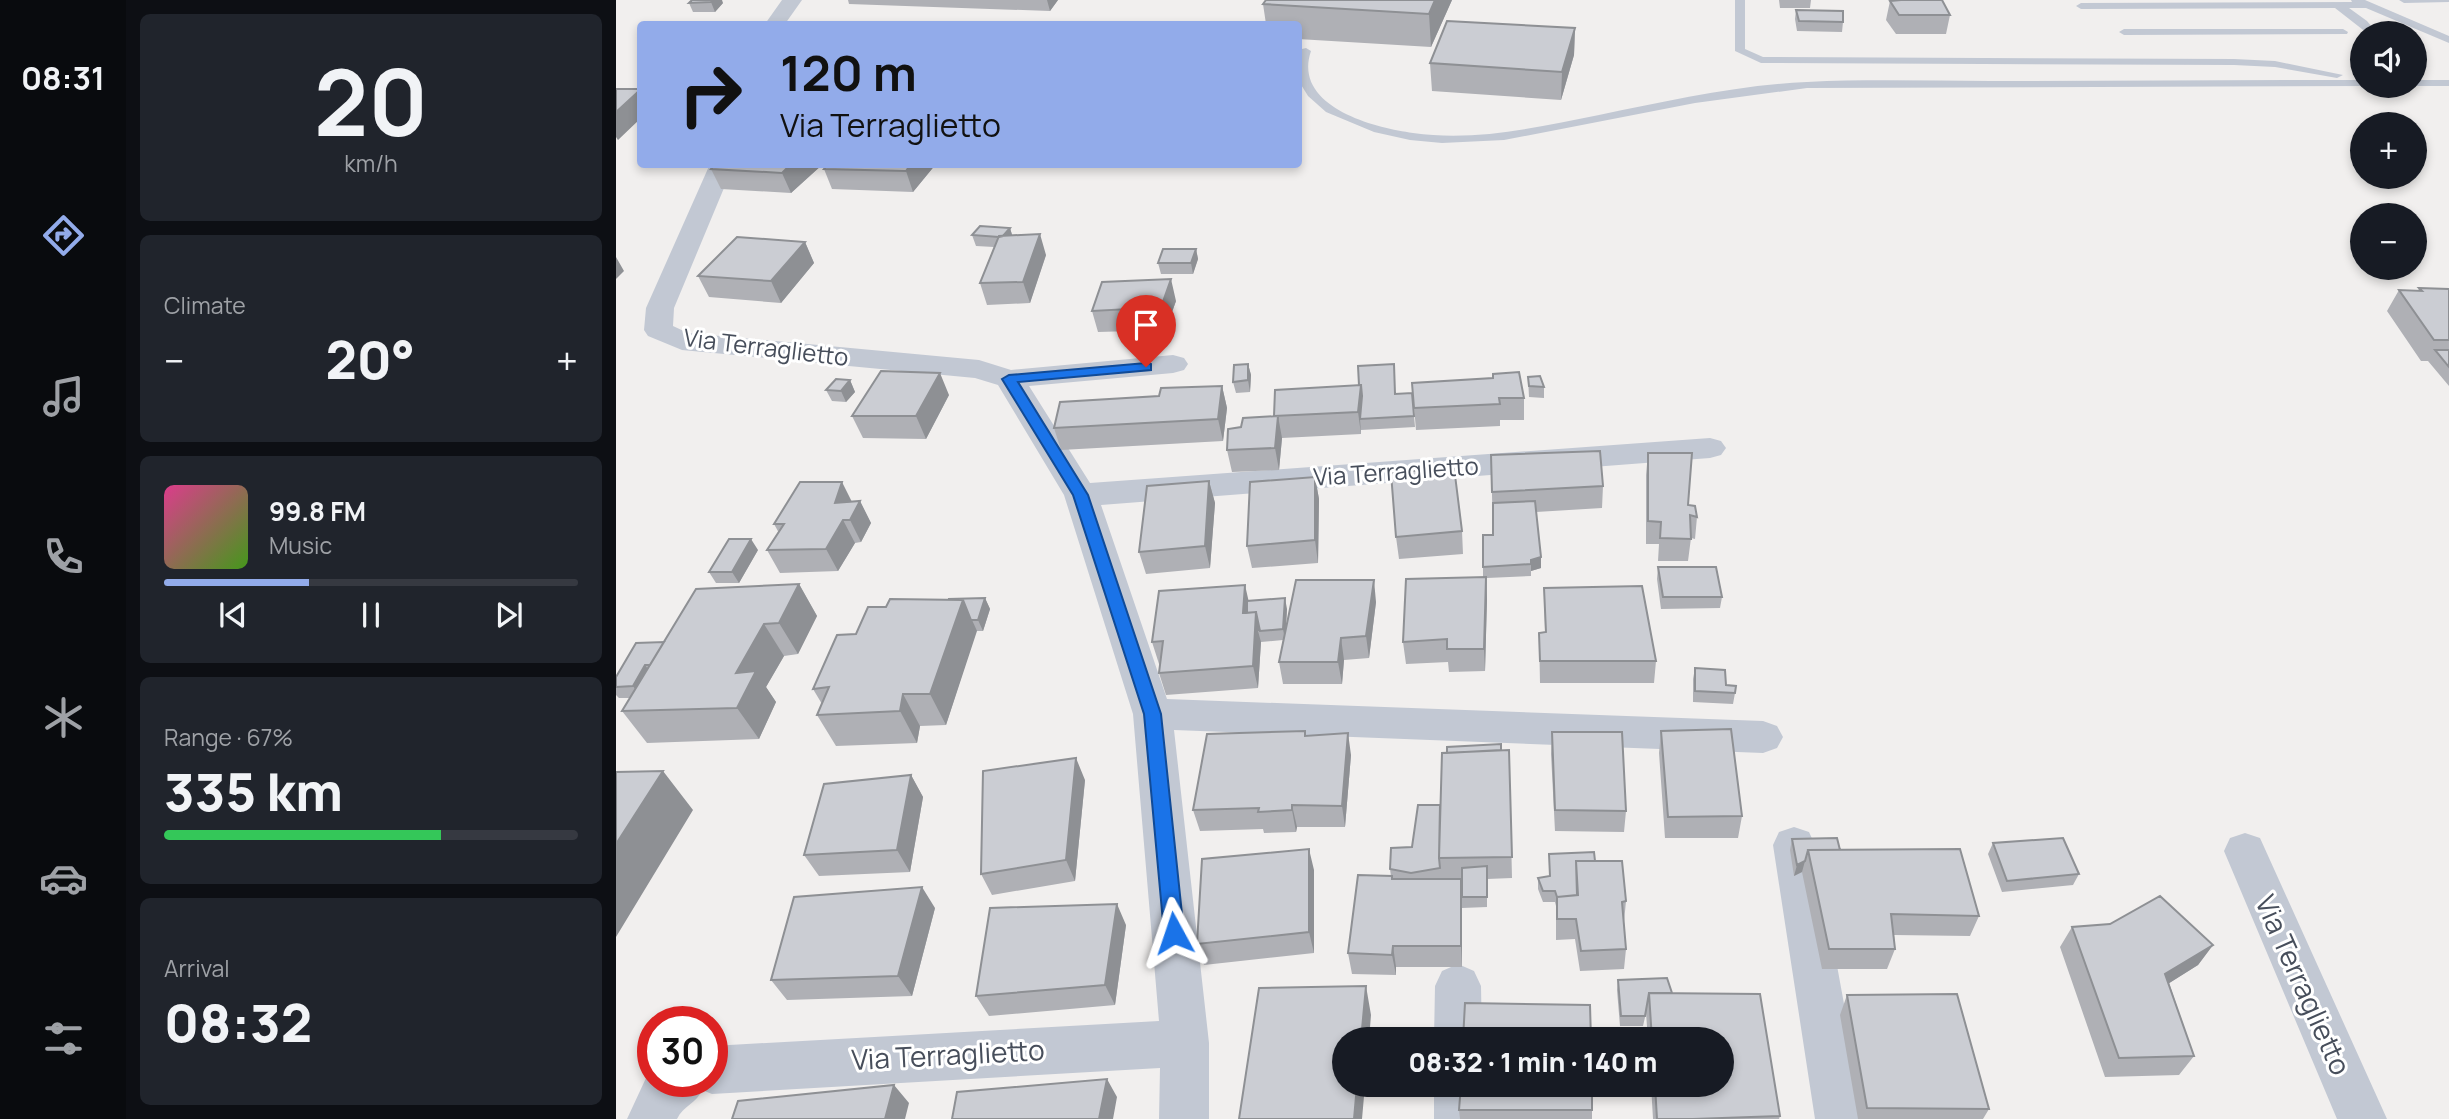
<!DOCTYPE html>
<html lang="en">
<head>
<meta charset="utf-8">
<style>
	:root { --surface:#171b24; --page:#20242c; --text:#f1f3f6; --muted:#9ea1a6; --line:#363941; --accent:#92abea }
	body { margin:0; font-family:Manrope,sans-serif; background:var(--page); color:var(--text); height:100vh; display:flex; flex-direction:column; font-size:26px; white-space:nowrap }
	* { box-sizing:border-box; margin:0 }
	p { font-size:23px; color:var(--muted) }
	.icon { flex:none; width:38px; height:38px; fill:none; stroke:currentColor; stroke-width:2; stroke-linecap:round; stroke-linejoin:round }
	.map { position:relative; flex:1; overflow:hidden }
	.drawer { display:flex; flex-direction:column; gap:14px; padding:14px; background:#0d0f14; width:490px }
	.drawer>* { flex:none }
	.banner { position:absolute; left:21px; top:21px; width:665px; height:147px; border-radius:7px; box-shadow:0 4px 10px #0003; background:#92abea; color:#111; overflow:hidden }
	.tools { position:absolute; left:1734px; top:21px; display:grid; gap:14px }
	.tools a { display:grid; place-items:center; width:77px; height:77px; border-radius:50%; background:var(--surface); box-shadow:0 4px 10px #0003; font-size:35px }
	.speed { position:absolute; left:21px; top:1006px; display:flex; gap:14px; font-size:35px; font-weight:700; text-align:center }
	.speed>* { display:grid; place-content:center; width:91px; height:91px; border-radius:50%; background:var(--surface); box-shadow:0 4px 10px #0003; line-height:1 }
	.speed .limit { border:10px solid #d22; background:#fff; color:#111 }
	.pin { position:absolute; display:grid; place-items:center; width:60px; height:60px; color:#fff; margin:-72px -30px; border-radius:50% 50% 50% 0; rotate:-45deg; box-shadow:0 0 7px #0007 }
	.pin .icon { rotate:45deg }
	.me { position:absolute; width:77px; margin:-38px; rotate:355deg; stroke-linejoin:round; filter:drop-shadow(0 0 5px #0008) }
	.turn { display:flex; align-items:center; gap:24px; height:147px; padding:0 28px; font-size:32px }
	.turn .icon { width:91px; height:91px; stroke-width:2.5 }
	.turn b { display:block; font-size:49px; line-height:60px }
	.big { font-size:52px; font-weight:800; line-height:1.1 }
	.drawer .card { flex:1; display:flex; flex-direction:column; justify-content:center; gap:10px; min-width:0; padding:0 24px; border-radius:10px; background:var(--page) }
	.drawer .dial { align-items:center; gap:0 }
	.dial b { font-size:91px; line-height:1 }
	.song { display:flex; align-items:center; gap:21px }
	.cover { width:84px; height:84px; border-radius:10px; background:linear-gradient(135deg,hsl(330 70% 55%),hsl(100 70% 35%)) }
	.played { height:7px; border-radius:4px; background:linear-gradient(90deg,var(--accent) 35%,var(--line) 35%) }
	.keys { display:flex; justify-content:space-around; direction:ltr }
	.heat { display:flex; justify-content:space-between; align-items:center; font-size:38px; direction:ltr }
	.charge { height:10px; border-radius:5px; background:linear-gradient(90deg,#34c759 67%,var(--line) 0) }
	.trip { position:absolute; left:716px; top:1027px; width:402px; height:70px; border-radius:35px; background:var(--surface); box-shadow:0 4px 10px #0003; font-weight:800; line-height:70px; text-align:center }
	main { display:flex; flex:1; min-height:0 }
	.tabs { display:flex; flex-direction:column; width:126px; justify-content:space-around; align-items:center; background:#090b0e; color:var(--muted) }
	.tabs .icon { width:49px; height:49px }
	.tabs .on { color:var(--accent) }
	.tabs b { font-size:32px; color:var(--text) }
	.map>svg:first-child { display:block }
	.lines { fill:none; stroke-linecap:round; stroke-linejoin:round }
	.lane { fill:#c2c8d3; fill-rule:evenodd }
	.street { fill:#c2c8d3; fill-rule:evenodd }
	.wall { fill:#afb0b5 }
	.shaded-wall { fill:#8e9094 }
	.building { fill:#cbcdd3; stroke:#8e9094; stroke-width:2 }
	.route { fill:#1a73e8; stroke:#114b97; stroke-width:2 }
	.labels { text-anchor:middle; stroke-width:6; stroke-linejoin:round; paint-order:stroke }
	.street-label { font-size:24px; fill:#474e5b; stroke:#fff }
	.near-street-label { font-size:28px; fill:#474e5b; stroke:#fff }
</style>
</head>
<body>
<main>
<nav class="tabs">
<b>08:31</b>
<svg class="icon on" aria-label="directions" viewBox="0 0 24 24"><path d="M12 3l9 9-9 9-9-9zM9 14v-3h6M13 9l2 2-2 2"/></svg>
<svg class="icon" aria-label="music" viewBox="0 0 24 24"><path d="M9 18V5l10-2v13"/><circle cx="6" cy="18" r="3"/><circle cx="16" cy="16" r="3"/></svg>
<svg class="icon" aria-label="phone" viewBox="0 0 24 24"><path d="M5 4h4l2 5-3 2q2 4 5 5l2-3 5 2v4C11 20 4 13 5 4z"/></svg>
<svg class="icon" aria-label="climate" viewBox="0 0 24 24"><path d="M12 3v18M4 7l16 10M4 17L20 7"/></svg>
<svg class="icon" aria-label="car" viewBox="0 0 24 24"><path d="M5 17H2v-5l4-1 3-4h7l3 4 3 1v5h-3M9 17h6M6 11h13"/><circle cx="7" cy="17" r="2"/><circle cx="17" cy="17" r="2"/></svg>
<svg class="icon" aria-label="filters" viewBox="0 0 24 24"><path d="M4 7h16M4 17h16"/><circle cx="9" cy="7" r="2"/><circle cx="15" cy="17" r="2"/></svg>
</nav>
<section class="drawer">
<div class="card dial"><b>20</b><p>km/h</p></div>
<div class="card"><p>Climate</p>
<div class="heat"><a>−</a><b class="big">20°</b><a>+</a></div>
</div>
<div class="card">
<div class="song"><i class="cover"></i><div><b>99.8 FM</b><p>Music</p></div></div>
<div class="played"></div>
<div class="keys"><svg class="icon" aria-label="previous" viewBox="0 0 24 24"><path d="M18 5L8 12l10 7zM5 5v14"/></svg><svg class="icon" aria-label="pause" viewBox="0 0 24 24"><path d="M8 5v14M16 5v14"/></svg><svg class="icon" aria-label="next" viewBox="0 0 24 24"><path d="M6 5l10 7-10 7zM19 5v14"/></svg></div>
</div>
<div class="card"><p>Range · 67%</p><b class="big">335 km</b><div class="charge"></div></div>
<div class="card"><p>Arrival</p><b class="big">08:32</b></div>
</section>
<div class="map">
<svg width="1833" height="1119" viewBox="0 0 1833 1119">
	<rect width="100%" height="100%" fill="#f1efee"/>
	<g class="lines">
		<path class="lane" d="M1119,0H1129V49L1147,57L1618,59L1659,61L1727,75L1721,78L1659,67L1618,65L1145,63L1119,51Z
			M1735,0H1749L1833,36V43L1750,8H1733L1751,21L1761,33H1751L1719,8L1465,9L1460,6L1465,3L1736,2Z
			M1783,0H1833V2L1788,3Z
			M1727,29L1732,32L1731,34L1508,35L1503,32L1508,29Z
			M690,48L695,51C676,106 757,128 797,133C860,142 921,127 983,115C1051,101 1122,85 1191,82C1252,79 1313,81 1374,81C1498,81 1622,80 1746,80L1748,86L1191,88L1079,103L888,140L826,143L794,140L758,132L710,112L692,96L684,83L682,57L686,49Z
			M1799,80H1833V86H1797H1799Z"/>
		<path class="street" d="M166,0H186L169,24H149Z
			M94,164H118L58,308L57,326L72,333L363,360L395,370L557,355L568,358L572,364L568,370L557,373L413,386L474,483L1094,438L1105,441L1110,448L1105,455L1094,458L485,505L551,699L1147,721L1161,726L1167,737L1161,748L1147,753L558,730L593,1043V1119H543L544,1068L96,1094L86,1090C81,1103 67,1106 61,1119H11L30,1078L37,1073V1082H96V1046L543,1021L517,714L448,495L382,385L359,378L66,350L32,336L28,330L30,308Z
			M1178,827L1193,832L1199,845L1249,1119H1199L1157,845L1163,832Z
			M1629,833L1644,838L1771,1119H1721L1608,851L1614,838Z
			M842,964L858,971L865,986L866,1040H818L819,986L826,971Z
			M818,1085H866L868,1119H818Z"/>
	</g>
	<path class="wall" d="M76,0L107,3L99,12H77L73,3Z
		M232,0H442L434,11L233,4Z
		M650,0H836L815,47L682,39V24H650L647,4Z
		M1163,0H1195L1194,8H1164Z
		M1278,0H1326L1334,15L1330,34H1280L1270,20L1274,1Z
		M1180,10L1227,22L1226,32L1181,31L1179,19Z
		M959,28L958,55L945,100L816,91L814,63Z
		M207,164L175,193L105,189L95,169Z
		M320,164L297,192L216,189L208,169Z
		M394,228L396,235L430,255L414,303L371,305L364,283L378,247L360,246L356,235Z
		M189,242L198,263L165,303L93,297L82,276Z
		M580,249L582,259L577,274H545L542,263Z
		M1803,288L1833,289V386L1812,361H1805L1771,311L1783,290L1802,291Z
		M560,301L548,334L517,335L516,331L482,332L476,311Z
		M632,364L635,375L634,392L620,393L617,382Z
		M778,364L779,394L796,393L799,427L745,430V434L666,438L663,470L616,472L611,450L625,427L743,385Z
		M912,377L928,387V398L913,397Z
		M234,380L239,392L230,402L216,401L210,390Z
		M796,383L908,398V420H884V426L800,430Z
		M606,386L611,408L607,441L445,450L438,428Z
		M333,395L310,439L247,438L236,416Z
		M1032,453L1081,517L1079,539L1075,538L1072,561H1042L1043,544H1030V475Z
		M875,455L987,486L986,508L920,512L925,557V568L915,571V576L871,578V599L869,671L833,672L832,662L790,664L787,642L867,577V535H877Z
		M699,477L703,499L702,563L636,568L631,546Z
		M593,481L599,503L594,568L530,574L523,552Z
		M236,501H244L255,523L245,542L239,543L222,571L164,573L151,550L163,533L158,524Z
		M846,531L847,554L783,559L780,537Z
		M142,550L123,583H100L93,572Z
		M1042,567L1106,597L1104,608L1045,609L1041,579Z
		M183,584L201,616L182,654L168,656L150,687L160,702L143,739L31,743L6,711L14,698H3L0,695V677L48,642Z
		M928,588L1040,661L1038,683H924L923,633L929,632Z
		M369,598L374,609L367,631H360L330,725L304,726L301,743L220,746L201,715L206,704L197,689L240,634L270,607L332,599Z
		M633,600L671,609L670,628L760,602L753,658L728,660L726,684H667L663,662L667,640L645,642L642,688L550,695L543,673L544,664H543L536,642Z
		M1079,668L1110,685L1119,693L1117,704L1077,702V679Z
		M689,731L690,736L735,755L729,827H681L680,832L648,833L647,829L584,831L577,810Z
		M1045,731L1126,816L1122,838H1049L1043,753Z
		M936,732L1010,811L1008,832L939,831L935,754Z
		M885,750H893L896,878L871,879V907L846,908V967H780V975L736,974L732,953L775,876L774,869L796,847L824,805Z
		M295,775L307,797L294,872L203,876L188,855Z
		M469,780L459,881L376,895L365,874Z
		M1176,839L1224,850L1363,916L1354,936L1278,935L1279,949L1271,969H1206L1186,872L1178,876L1174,850Z
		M1377,843L1463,874L1457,885L1386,892L1372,854Z
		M933,854L979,861L1010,901L1008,922L1010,949L1008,969L964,971L959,939L940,940V906L939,902H927L922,889V878L934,876Z
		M698,870V953L588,965L581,944Z
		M319,908L296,996L171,1000L155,980Z
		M510,925L499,1005L373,1016L360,996Z
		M1456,927L1597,945L1582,965L1553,983L1578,1056L1563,1075L1489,1077L1444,947Z
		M1051,978L1056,993L1144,994L1164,1116L1163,1119H1037L1035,1085H1106V1040H1032L1030,1013L1027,1026H1004L1001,990L1002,980Z
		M1231,995L1373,1109L1367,1119H1242L1224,1015Z
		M843,1110H976V1119H844Z"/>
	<path class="shaded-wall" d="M97,0H106L107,3L99,12L95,2Z
		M431,0H442L434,11Z
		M819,0H836L815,47L813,14Z
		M959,28L958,55L945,100L946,72Z
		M24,90V119L2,140L0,137V112Z
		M175,164H207L175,193L166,173Z
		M295,164H320L297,192L290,171Z
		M394,228L397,238L386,237Z
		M424,234L430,255L414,303L407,282Z
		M189,242L198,263L165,303L155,281Z
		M580,249L582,259L577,274L575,263Z
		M0,257L8,271L0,279Z
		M555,279L560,301L548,334L543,313Z
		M632,364L635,375L634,392L632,380Z
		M324,373L333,395L310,439L300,416Z
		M234,380L239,392L230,402L225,391Z
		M745,385L747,407L744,419L745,434L742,412Z
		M606,386L611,408L607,441L602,419Z
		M662,416L666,438L663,470L659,448Z
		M699,477L703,499L702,563L699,540Z
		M593,481L599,503L594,568L589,546Z
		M226,482L237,504L219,503Z
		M244,501L255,523L245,542L234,520Z
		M227,520L239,543L222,571L210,549Z
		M135,539L142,550L123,583L116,572Z
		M925,557V568L915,571V560Z
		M870,577L871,599L869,671L868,649Z
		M758,580L760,602L753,658L750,636Z
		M183,584L201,616L182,654L163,623Z
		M629,585L634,607L633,624L627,613Z
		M369,598L374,609L367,631L362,620Z
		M669,598L671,609L669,640L667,629Z
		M347,600L361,631L330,725L314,694Z
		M640,612L644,631H642L645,642L642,688L637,666Z
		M148,624L168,656L150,687L160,702L143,739L121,708L120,673Z
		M725,638L728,660L726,684L722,662Z
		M29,665L37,676L25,698L17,686Z
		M287,694L304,726L301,743L284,711Z
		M732,733L735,755L729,827L726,806Z
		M460,758L469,780L459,881L450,860Z
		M47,771L77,810L0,937V844Z
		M295,775L307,797L294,872L281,850Z
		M676,805L681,827L680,832L676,810Z
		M693,849L698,870V953L693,932Z
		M1189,861L1186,872L1178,876L1181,865Z
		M845,879L846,900V967L845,946Z
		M306,887L319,908L296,996L282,976Z
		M501,904L510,925L499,1005L489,985Z
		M1597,945L1582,965L1536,994L1549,974Z
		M777,946L780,967V975L776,955Z
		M750,986L755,1015L753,1040H745Z
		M491,1079L501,1097L497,1119H483Z
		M278,1085L293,1103L289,1119H269Z
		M741,1085H749L746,1119H738Z"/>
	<path class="building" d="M76,0H97L95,2L73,3Z
		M650,0H819L813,14L647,4Z
		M1285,0H1326L1334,15H1283L1274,1Z
		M1180,10L1227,11V22L1183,21Z
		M831,21L959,28L946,72L814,63Z
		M0,89H24V90L0,112Z
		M99,164H175L166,173L95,169Z
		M212,164H295L290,171L208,169Z
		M364,226L394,228L387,236L383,237L356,235Z
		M424,234L407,282L364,283L383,236Z
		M121,237L189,242L155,281L82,276Z
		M547,249H580L575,263H542Z
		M555,279L543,313H512L513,309L476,311L486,282Z
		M1803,288L1833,289V340H1818L1783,290L1806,291Z
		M1819,350H1833V367Z
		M632,364V380L617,382L618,365Z
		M778,364L779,394L796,393L798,416L744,419L746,396L745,385H743L742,366Z
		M265,371L324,373L300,416H236Z
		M903,372L908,398H883L884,404L798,408L796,383L877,378V374Z
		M924,376L928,387L913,386L912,377Z
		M220,379L234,380L225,391L210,390Z
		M745,385L742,412L658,416L659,390Z
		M606,386L602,419L438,428L444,402L543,396L545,388Z
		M662,416L659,448L611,450L612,429L625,427L627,418Z
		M984,451L987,486L876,492L875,455Z
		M1032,453H1076L1072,505L1079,506L1081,517L1074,515L1075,539L1044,538L1045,522L1032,521Z
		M838,467L846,531L780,537L775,473Z
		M699,477V540L631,546L634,482Z
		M593,481L589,546L523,552L531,486Z
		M184,482H226L219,503L244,501L234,520H227L210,549L151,550L168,524H158Z
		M919,501L925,557L915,560V564L867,567V535H877V503Z
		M113,539H135L116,572H93Z
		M1042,567H1100L1106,597H1047Z
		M870,577L868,649H831V639L787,642L790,579Z
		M680,580H758L750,636L725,638L722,662H663Z
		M183,584L163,623L148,624L120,673L140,671L121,708L6,711L80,589Z
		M629,585L627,613L640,612L637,666L543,673L547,641L536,642L543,591Z
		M1026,586L1040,661H924L923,633L930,632L928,588Z
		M369,598L362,620H355L347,600L332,599Z
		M669,598L667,629L644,631L640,612L631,613V601Z
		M274,599L347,600L314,694H287L284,711L201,715L213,687L197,689L221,635L240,634L252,607H270Z
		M48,642L34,665H29L17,686L0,687V677L20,643Z
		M1079,668L1109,670L1110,685L1120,686L1119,693L1079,691Z
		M1115,729L1126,816L1052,817L1045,731Z
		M689,731V736L732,733L726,806L676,805V810L642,812L643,808L577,810L591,734Z
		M936,732H1006L1010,811L939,810Z
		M885,744V750L831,753V747Z
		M893,750L896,857L823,858L826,753Z
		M460,758L450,860L365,874L367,771Z
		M47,771L0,844V772Z
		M295,775L281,850L188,855L208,784Z
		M802,805H824L823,858L824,868L795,873L774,869L775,848L796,847Z
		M1221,838L1224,850H1192L1189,861L1181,865L1176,839Z
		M1447,838L1463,874L1391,881L1377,843Z
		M693,849V932L581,944L586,859Z
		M1344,849L1363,916L1275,914L1279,949H1213L1192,850Z
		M978,852L979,861H960L961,895L941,897L939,891H927L922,878L934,876L933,854Z
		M960,861H1006L1010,901L1006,902L1010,949L965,951L960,919H941V897L962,895Z
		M871,866V897H846V868Z
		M742,875L776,876V879H845V946H777L776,955L732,953Z
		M306,887L282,976L155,980L178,897Z
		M1544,896L1597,945L1549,974L1578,1056L1503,1058L1456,927L1494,924Z
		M501,904L489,985L360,996L374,908Z
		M1051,978L1056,993H1033L1029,1016H1005L1002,980Z
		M750,986L745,1040H728V1085H741L738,1119H623L643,988Z
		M1033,993L1144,994L1164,1116L1077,1119H1041L1039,1085H1106V1040H1036Z
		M1341,994L1373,1109L1251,1108L1231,995Z
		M849,1003L974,1005L975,1040H847Z
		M491,1079L483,1119H336L341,1092Z
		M278,1085L269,1119H116L122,1101Z
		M845,1085H976V1110H843Z"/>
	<path class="route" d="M530,363L535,364V370L402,382L472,495L545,714L568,933L565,940L558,942L551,940L548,933L528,714L457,495L386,379L393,375Z"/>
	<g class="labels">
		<g class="street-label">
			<text transform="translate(150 348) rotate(7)" y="8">Via Terraglietto</text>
			<text transform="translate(780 472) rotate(-4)" y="8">Via Terraglietto</text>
		</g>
		<g class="near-street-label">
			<text transform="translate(1687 985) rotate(66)" y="10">Via Terraglietto</text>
			<text transform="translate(332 1055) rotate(-3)" y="10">Via Terraglietto</text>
		</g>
	</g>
</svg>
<div class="tools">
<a><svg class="icon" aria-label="sound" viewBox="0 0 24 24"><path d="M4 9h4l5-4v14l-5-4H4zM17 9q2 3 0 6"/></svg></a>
<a>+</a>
<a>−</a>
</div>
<div class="speed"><div class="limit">30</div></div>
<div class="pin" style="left:530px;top:367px;background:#d93025"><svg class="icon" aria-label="arrive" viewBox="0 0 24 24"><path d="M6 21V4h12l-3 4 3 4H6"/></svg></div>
<svg class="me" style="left:558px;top:933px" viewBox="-20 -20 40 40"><path d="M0-17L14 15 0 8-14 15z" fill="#1a73e8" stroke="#fff" stroke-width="4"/></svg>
<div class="trip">08:32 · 1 min · 140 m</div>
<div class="banner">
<div class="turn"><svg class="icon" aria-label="right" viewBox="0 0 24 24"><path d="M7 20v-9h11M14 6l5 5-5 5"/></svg><div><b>120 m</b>Via Terraglietto</div></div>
</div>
</div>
</main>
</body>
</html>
